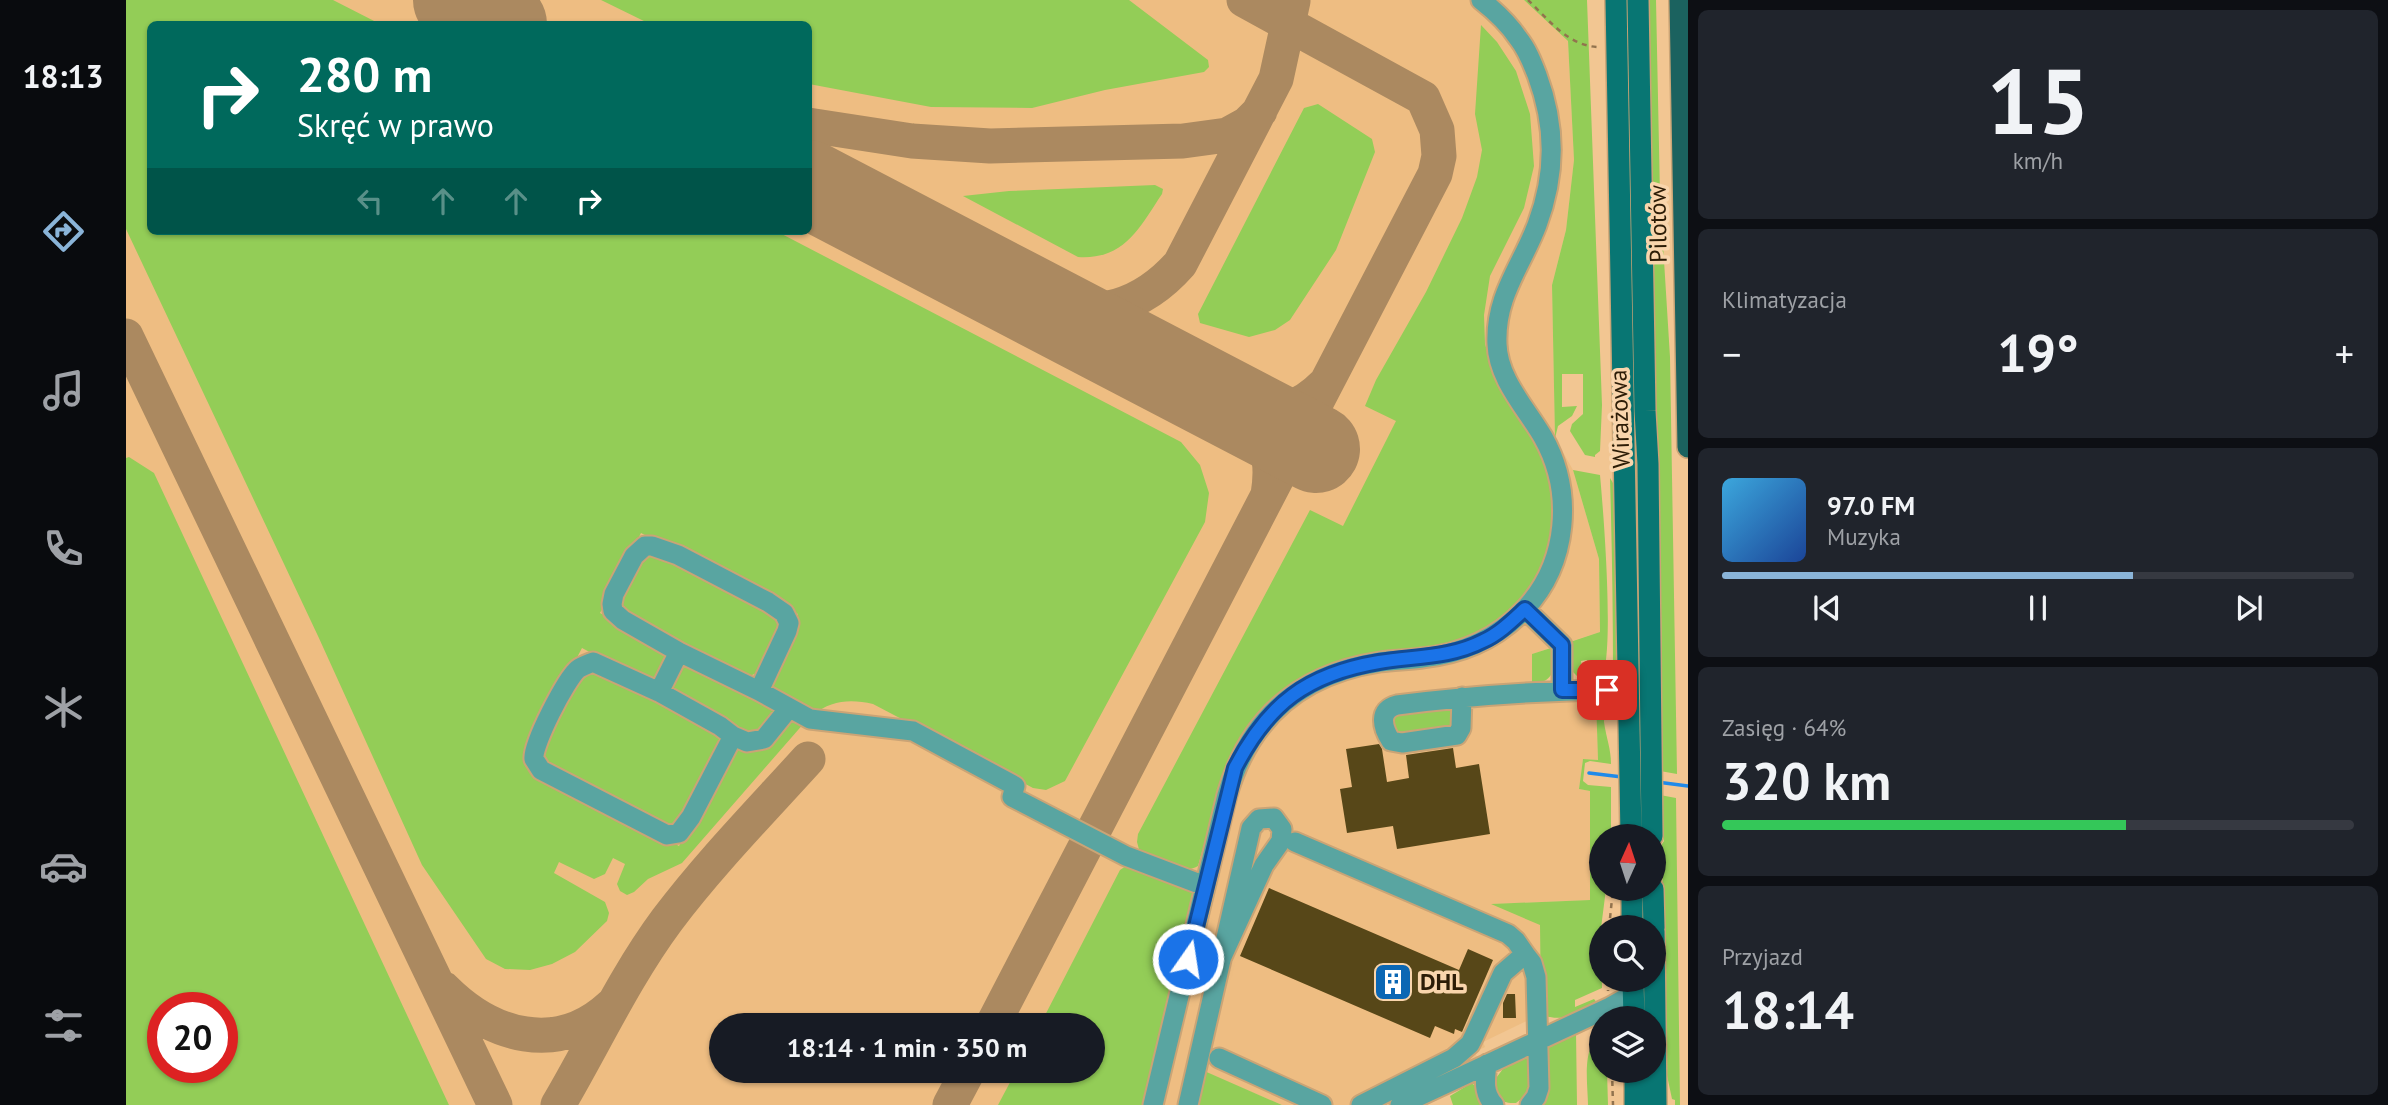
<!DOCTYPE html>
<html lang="pl">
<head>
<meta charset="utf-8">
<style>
	:root { --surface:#171b24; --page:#20242c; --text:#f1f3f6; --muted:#9ea1a6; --line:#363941; --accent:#8ab4d8 }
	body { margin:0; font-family:"PT Sans",sans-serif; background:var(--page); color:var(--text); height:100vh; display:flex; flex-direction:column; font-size:26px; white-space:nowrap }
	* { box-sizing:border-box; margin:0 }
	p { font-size:23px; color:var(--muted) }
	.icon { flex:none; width:38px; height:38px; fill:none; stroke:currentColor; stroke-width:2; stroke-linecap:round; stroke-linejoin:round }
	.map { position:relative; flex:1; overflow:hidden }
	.panel { display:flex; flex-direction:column; gap:10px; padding:10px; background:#0d0f14; width:700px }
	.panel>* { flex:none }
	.guide { position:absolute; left:21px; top:21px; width:665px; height:214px; border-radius:10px; box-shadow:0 2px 5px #0004; background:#00695c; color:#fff; overflow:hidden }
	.needle { width:46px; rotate:3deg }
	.controls { position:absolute; left:1463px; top:824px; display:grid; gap:14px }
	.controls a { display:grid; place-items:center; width:77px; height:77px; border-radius:50%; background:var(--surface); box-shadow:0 2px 5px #0004; font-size:35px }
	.speed { position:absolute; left:21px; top:992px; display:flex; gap:14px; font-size:35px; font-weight:700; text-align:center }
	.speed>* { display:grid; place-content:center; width:91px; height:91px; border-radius:50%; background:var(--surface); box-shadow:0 2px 5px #0004; line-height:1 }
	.speed .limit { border:10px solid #d22; background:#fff; color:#111 }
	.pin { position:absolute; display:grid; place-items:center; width:60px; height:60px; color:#fff; margin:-30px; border-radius:14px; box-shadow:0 4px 10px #0006 }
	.me { position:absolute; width:77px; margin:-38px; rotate:13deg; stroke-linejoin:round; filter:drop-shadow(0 0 5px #0008) }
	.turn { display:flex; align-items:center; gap:24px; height:147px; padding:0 35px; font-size:32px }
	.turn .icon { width:91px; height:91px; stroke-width:2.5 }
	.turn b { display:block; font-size:49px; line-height:60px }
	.lanes { display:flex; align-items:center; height:66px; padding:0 35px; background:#0003; justify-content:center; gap:35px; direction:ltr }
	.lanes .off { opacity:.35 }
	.big { font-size:52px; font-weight:600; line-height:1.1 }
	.panel .card { flex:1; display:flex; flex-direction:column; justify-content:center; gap:10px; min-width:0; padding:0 24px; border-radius:10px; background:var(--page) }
	.panel .dial { align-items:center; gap:0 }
	.dial b { font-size:91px; line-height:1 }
	.song { display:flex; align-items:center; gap:21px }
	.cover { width:84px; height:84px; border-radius:10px; background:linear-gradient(135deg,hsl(200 70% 55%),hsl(220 70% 35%)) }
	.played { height:7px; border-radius:4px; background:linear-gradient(90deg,var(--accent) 65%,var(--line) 65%) }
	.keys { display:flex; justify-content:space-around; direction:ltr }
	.heat { display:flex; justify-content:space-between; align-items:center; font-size:38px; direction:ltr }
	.charge { height:10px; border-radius:5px; background:linear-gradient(90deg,#34c759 64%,var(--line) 0) }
	.trip { position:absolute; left:583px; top:1013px; width:396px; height:70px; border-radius:35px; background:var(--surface); box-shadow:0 2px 5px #0004; font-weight:600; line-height:70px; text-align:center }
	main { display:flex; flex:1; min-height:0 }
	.menu { display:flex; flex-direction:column; width:126px; justify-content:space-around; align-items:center; background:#090b0e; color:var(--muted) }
	.menu .icon { width:49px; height:49px }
	.menu .active { color:var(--accent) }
	.menu b { font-size:32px; color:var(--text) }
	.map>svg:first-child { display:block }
	.built { fill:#eebd82; fill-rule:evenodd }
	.green { fill:#93cd57; fill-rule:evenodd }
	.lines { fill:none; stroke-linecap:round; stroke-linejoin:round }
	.stream { stroke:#208ae9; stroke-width:3.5 }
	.taxiway { stroke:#ab8960; stroke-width:35 }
	.runway { stroke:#ab8960; stroke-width:88 }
	.building { fill:#574718 }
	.minor-casing { stroke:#caa476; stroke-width:23 }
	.major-casing { stroke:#caa476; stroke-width:24 }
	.highway-casing { stroke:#caa476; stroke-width:24 }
	.path { stroke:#92734e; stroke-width:2.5; stroke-dasharray:5 5; stroke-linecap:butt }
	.minor { stroke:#59a5a1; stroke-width:19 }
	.major { stroke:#087673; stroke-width:21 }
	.highway { stroke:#1b625f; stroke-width:21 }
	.route-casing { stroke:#114b97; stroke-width:18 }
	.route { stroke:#1a73e8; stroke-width:12 }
	.labels { text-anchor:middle; stroke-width:7; stroke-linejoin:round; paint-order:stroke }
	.street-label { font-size:24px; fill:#2c1c06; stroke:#f9d5ac }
	.poi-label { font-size:24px; font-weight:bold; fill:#2c1c06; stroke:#f9d5ac; text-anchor:start }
</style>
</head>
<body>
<main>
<nav class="menu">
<b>18:13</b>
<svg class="icon active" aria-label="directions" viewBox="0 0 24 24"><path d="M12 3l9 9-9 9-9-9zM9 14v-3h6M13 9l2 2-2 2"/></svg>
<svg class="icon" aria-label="music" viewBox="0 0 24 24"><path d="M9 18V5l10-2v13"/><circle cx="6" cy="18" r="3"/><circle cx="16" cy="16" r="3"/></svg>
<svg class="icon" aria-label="phone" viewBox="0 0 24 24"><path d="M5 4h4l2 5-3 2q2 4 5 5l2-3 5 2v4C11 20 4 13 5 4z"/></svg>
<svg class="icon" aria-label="climate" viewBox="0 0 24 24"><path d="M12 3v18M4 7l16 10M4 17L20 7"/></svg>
<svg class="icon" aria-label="car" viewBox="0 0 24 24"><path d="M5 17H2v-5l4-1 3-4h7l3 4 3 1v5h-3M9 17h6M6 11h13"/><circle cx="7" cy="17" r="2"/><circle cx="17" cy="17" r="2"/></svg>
<svg class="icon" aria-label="filters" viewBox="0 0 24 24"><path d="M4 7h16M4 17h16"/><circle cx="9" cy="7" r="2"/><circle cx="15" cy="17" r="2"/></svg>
</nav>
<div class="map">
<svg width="1562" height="1105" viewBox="0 0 1562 1105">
	<rect width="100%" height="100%" fill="#f2c692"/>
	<path class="built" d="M0,0H1398L1442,41L1448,160L1440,230L1426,285L1429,438L1447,470L1473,559L1474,632L1406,654V691L1470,699L1472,760L1457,759L1453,789L1464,791V900L1367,904L1414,924L1415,1014L1357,1042L1359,1047L1349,1052L1351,1057L1320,1071L1321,1074L1255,1105H1156L1076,1071L1071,1105H0ZM24,24H682V231H24ZM37,1008H96V1068H37ZM595,1026H966V1071H595Z"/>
	<path class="green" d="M0,0H207L254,24H24V231H650L1055,442L1074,465L1083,493L1079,522L939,781L920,790L907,788L747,704C725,699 705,700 687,715C676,709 662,704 653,696C632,678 663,634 672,614L515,533L474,613L540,648L544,654L533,678L522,683L456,648L399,757L403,759L399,766L553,846L600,757L662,719L679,722L556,863L522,879L508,892L501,895L494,891L491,884L499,864L487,858L479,874L468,879L433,862L428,873L479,902L483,913L481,921L449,952L426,964L404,970L379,969L360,959L296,865L192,636L0,229Z
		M475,0H1003L1082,60L1083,67L1078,72L979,90L906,108L805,107L683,84L682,24H524Z
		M1398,0H1461L1476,405L1474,451L1469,455V457L1459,455L1444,431L1446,424L1457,414V374H1436V407L1451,406L1446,416L1432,426L1429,438L1426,285L1440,230L1448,160L1442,41Z
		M1499,0H1503L1511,433L1510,447L1506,454Z
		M1521,0H1530L1534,196L1544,357L1551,774L1534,771L1536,664L1532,453L1529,433Z
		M1355,25L1371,42L1390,71L1404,114L1408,166L1398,208L1364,276L1358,315L1359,344L1367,372L1412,443L1429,497L1428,529L1421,559L1406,588L1393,603L1356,634L1328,645L1188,674L1092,795L1072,866C1055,876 1031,860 1014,853L1011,842L1012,834L1184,510L1217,526L1270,421L1239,406L1250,380L1300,292L1336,218L1351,177L1356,150L1349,114Z
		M1192,104L1246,139L1249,152L1210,250L1164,320L1149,330L1123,337L1074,323L1072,314L1178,108Z
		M1029,185L1037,189L1036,194C1013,228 999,260 952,257L837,196L883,191Z
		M3,457L28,473L323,1105H0V458ZM37,1008H96V1068H37Z
		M1447,470L1474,475C1477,507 1490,662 1474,682L1465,680L1461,660L1455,661L1458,679L1456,681L1445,670L1444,642L1474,632L1473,559Z
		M1484,478L1490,488L1493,665L1487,677C1487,611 1486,545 1484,478Z
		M528,550L638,602L657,625L631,673L621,677L506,623L492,605L506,563Z
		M1428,647C1427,670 1431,680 1406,685V654Z
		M563,659L652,712L639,732L623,736L543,694L551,663Z
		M466,666L592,735L595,747L560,819L540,828L416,760L417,738L447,679Z
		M1470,699L1476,700C1480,707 1478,714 1478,722C1480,737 1485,749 1485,764L1464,761L1459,763L1457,781L1462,785L1485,787V836H1475V889H1480L1475,928L1476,988L1449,1000V1007L1468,999L1472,1004C1454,1012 1435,1024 1415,1014L1414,925L1365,904L1464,900V791L1453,789L1457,759L1472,760Z
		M1324,707L1328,711L1325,729L1269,735L1266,715L1269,712Z
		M1534,795L1550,798L1554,1105H1549V1100L1546,1099L1539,1066L1536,844L1538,841L1535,829Z
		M1000,866H1007L1063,888L1067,894L1019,1105H872L890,1071H966V1026L914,1025L994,870Z
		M1450,1032L1451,1105H1413L1416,1047Z
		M1475,1035V1071H1481L1482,1105H1462C1462,1085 1455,1046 1475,1035Z
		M1397,1056L1404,1061C1405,1080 1407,1091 1390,1103C1373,1104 1371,1096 1367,1082L1380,1065Z
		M1076,1070L1156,1105H1071Z
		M1343,1082L1350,1086L1356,1105H1327L1324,1096L1339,1087L1338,1083Z"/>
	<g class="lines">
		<path class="stream" d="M1463,773L1496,777
			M1531,782L1562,786"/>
		<path class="taxiway" d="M682,125L786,141L864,146L1057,141L1101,135L1121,124L1134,111
			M917,307C973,317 1015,308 1054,264L1150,79L1167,1
			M0,336L369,1105
			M1142,495C1149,452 1139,441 1112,409C1151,412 1169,414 1199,384
			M318,989C365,1036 431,1056 485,1006
			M866,1026L1309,174L1313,156L1311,130L1297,98L1118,0
			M432,1105C468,1044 498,978 541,920C584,863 634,812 682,759
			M824,1105L842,1071"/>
		<path class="runway" d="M331,0L377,24
			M682,184L1190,449"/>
	</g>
	<path class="building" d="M1253,744L1256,749L1261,782L1283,778L1280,755L1327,748L1330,768L1353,764L1364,834L1271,849L1267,826L1221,833L1214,789L1226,787L1220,749Z
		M1143,888L1333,970L1342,949L1367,960L1336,1032L1329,1029L1328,1034L1309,1026L1304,1038L1114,956Z
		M1381,994H1389L1390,1018H1377V1003Z"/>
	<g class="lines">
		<defs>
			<path id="minor" d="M1399,609L1436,645V690
				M633,691L661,631L663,623L658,613L642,602L552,555L526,546H519L508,556L488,594L486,604L487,611L497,620L553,652L633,691L684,719L787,731L889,786L886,797L1000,856L1079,886
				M533,692L553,652
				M1336,697L1335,728L1331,735L1276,743L1265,741C1256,727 1252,710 1271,705C1349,695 1423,690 1502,690
				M607,736L565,817L553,833L541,835L415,770L408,759C406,745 440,679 452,669C456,666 462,664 467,662L533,692L594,726L607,736L621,742L638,739L663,708
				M1169,842L1382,934L1390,941L1399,954L1377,973L1348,1036L1344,1044L1328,1058L1235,1105
				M1399,954L1406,963L1410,977L1413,1088L1410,1097L1404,1105
				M1093,1058L1196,1105
				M1361,1064C1359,1080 1357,1093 1368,1105
				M1027,1105L1101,795C1123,718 1174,674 1254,662C1268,660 1282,660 1296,658C1335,654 1371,639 1399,609C1442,563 1448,492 1417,437C1400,408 1372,379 1371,344C1369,296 1395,267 1411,225C1430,174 1430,126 1411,75C1406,62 1401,49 1392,38C1382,23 1369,11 1355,0
				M1062,1105L1125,828L1133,819L1148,818L1156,829L1155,841L1138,865L1094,961
				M1274,1105L1484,1007L1507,994"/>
			<path id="major" d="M1490,0L1505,836
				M1512,0L1519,411L1522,464L1526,836
				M1506,889V928
				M1527,889L1528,928
				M1528,931L1530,1105
				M1507,980L1508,1018
				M1509,1071V1105"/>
			<path id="highway" d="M1554,0L1562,447"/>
		</defs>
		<use href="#minor" class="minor-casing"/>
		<use href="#major" class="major-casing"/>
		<use href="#highway" class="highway-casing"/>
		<path class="path" d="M1402,0C1422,19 1442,46 1472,47
			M1483,928L1487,889
			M1482,980V991
			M1486,1071L1487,1105"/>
		<use href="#minor" class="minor"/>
		<use href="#major" class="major"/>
		<use href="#highway" class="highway"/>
	</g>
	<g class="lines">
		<defs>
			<path id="route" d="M1062,959L1109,768C1142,704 1181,674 1253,662C1289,656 1324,658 1357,641C1373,634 1387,620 1399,609L1436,645V690H1481"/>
		</defs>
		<use href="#route" class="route-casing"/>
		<use href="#route" class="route"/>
	</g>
	<defs>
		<symbol id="building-square" viewBox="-11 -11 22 22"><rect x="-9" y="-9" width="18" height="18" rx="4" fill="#0b67b4" stroke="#f9d5ac"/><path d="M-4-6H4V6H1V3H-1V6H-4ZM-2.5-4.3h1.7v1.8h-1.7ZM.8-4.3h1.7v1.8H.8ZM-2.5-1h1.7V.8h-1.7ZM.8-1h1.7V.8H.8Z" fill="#fff"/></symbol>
	</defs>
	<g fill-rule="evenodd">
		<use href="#building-square" x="1245" y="960" width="44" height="44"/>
	</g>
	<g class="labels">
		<g class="street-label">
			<text transform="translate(1532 224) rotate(-91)" y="8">Pilotów</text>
			<text transform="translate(1494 419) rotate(-92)" y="8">Wirażowa</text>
		</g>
		<g class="poi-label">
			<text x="1294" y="990">DHL</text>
		</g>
	</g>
</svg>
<div class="controls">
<a><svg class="needle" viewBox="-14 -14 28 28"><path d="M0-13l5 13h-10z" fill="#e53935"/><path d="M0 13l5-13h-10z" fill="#9ea1a6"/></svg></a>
<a><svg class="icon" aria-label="search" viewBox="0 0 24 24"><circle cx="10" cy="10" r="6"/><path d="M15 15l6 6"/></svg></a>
<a><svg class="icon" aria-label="layers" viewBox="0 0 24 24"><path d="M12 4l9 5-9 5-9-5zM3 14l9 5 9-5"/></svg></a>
</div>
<div class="speed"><div class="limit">20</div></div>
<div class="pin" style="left:1481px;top:690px;background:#d93025"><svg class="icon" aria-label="arrive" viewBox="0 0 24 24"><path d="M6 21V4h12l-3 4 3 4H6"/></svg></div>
<svg class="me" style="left:1062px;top:959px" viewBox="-20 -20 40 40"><circle r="17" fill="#1a73e8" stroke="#fff" stroke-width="3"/><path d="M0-11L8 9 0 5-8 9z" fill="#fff"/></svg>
<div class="trip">18:14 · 1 min · 350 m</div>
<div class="guide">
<div class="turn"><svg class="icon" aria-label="right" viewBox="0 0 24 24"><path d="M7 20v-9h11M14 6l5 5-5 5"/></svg><div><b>280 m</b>Skręć w prawo</div></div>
<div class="lanes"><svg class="icon off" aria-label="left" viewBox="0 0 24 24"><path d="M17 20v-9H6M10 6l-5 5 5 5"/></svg><svg class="icon off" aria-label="ahead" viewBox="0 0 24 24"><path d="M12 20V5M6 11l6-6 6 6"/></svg><svg class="icon off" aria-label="ahead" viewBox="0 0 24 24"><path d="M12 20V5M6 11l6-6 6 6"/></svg><svg class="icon" aria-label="right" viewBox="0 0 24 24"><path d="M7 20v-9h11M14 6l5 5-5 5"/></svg></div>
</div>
</div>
<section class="panel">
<div class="card dial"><b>15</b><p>km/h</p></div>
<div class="card"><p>Klimatyzacja</p>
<div class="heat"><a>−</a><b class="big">19°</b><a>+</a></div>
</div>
<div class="card">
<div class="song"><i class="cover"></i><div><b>97.0 FM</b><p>Muzyka</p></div></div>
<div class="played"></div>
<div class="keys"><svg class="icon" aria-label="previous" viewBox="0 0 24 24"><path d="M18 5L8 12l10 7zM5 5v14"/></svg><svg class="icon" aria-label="pause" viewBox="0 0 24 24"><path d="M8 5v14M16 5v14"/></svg><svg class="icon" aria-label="next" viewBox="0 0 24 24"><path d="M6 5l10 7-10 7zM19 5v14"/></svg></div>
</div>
<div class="card"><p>Zasięg · 64%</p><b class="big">320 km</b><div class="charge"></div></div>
<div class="card"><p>Przyjazd</p><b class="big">18:14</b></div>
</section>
</main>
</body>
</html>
